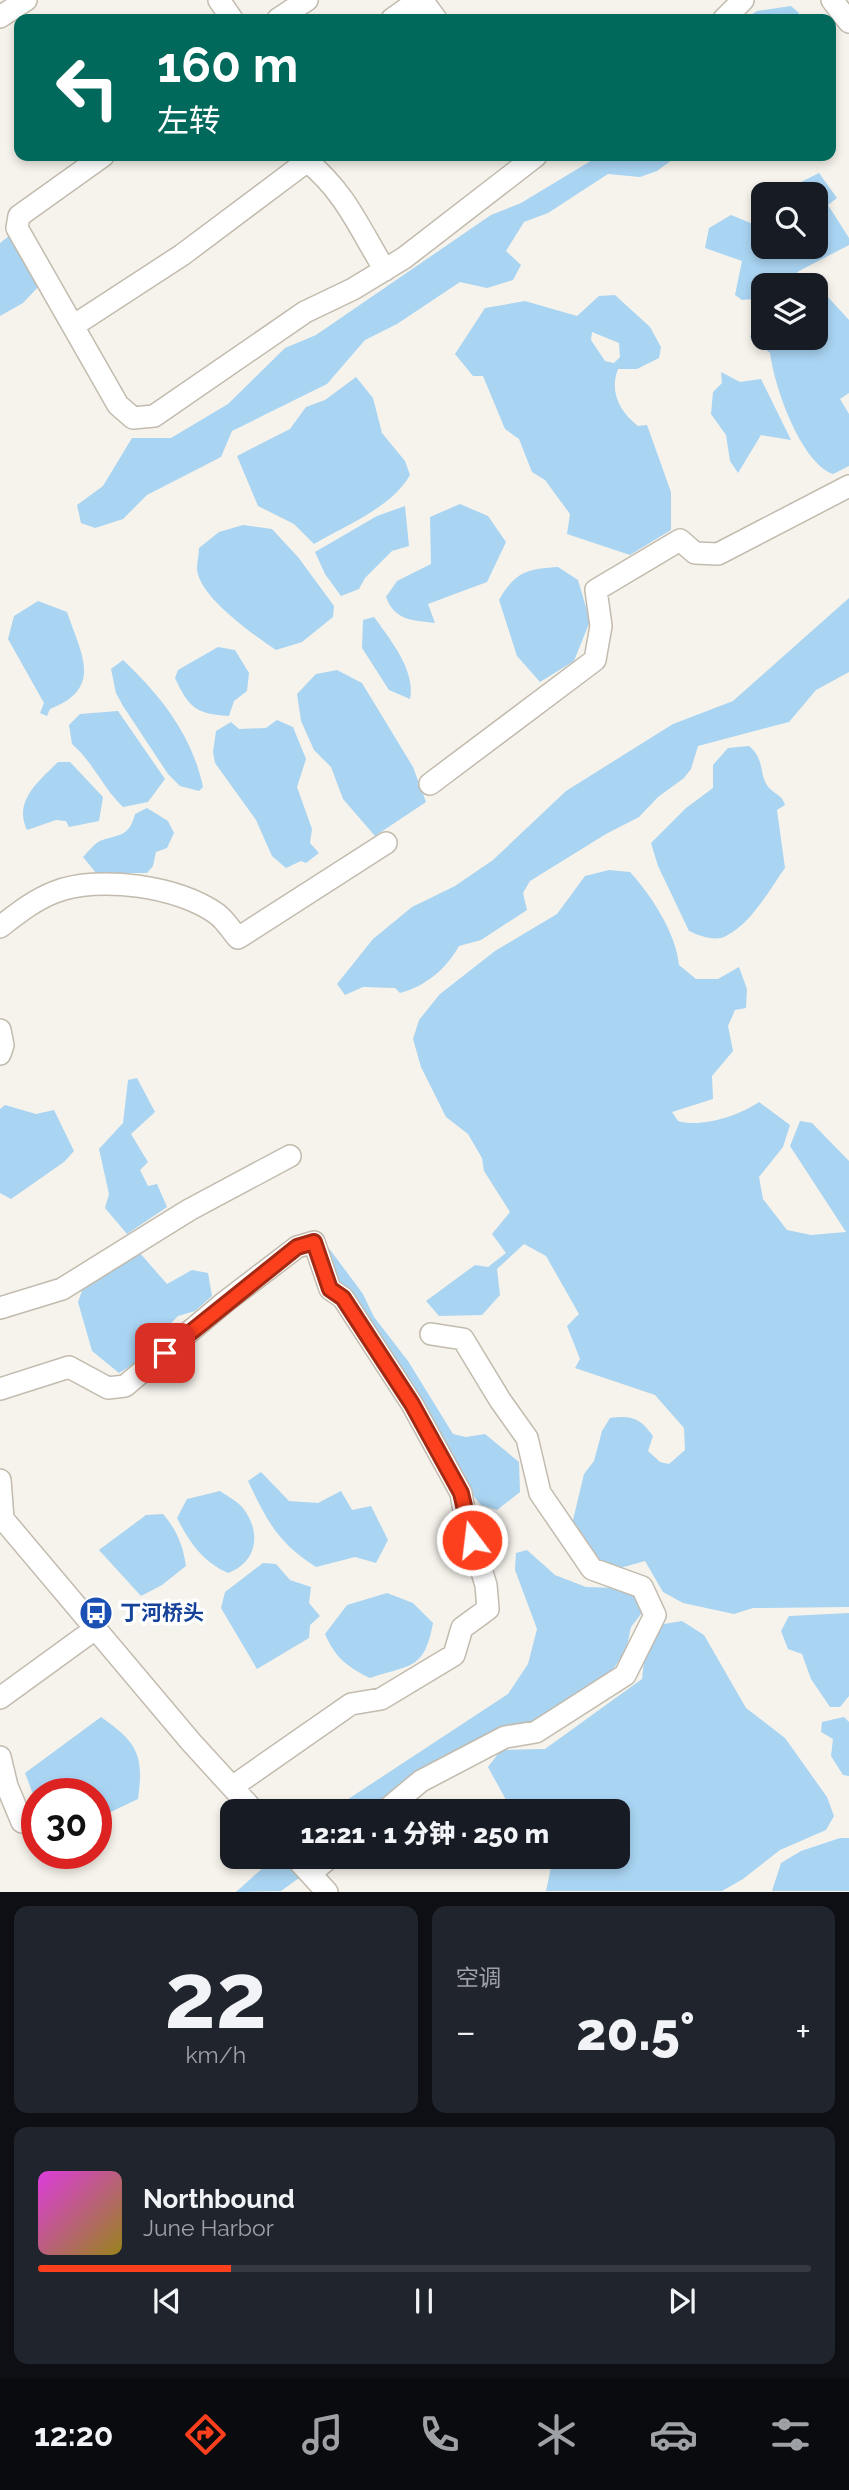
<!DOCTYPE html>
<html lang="zh">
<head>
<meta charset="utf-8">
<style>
	:root { --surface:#171b24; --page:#20242c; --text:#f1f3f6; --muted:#9ea1a6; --line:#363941; --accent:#fc3f1d }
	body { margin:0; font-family:Raleway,"Noto Sans SC",sans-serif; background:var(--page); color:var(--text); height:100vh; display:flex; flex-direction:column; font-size:26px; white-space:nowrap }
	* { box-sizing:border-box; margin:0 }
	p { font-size:23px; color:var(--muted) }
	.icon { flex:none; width:38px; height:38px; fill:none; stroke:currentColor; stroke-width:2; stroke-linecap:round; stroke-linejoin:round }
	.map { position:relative; height:1892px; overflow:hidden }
	.panel { display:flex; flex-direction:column; gap:14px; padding:14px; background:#0d0f14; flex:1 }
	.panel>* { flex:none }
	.top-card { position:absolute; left:14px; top:14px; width:822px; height:147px; border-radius:14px; box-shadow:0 4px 10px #0003; background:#00695c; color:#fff; overflow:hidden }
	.buttons { position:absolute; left:751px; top:182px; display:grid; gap:14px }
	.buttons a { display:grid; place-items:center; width:77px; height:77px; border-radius:14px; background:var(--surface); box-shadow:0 4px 10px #0003; font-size:35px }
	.speed { position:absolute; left:21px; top:1778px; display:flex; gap:14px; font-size:35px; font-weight:700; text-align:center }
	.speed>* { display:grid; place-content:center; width:91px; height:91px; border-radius:50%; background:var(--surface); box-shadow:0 4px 10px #0003; line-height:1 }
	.speed .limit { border:10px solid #d22; background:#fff; color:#111 }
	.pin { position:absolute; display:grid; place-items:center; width:60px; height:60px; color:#fff; margin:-30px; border-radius:14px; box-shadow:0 4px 10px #0006 }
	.me { position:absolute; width:77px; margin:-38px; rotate:345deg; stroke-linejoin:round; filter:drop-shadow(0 0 5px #0008) }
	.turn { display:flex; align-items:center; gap:24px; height:147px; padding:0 28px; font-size:32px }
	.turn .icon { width:91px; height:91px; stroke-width:2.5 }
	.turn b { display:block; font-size:49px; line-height:60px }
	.big { font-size:52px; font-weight:800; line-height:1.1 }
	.panel .card { flex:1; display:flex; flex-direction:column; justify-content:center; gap:10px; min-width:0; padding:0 24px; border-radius:14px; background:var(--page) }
	.panel .dial { align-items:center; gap:0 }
	.dial b { font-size:91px; line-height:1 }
	.song { display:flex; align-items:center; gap:21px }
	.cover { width:84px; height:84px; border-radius:10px; background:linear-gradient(135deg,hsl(300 70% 55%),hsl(50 70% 35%)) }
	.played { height:7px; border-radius:4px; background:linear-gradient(90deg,var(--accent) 25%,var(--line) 25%) }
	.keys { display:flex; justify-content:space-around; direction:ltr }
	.heat { display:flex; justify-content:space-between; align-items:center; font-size:38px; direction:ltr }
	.panel .tiles { flex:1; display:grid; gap:14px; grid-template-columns:1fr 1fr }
	.card:last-child { grid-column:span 2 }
	.trip { position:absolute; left:220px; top:1799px; width:410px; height:70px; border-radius:14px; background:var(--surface); box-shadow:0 4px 10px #0003; font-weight:800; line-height:70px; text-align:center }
	.dock { display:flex; height:112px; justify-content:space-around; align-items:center; background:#090b0e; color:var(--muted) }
	.dock .icon { width:49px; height:49px }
	.dock .on { color:var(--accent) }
	.dock b { font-size:32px; color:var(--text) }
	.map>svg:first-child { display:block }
	.water { fill:#a9d4f2; fill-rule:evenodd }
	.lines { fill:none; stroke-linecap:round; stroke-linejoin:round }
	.minor-casing { stroke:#c2bbae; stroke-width:24 }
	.minor { stroke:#fff; stroke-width:21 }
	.route-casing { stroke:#a42913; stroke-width:18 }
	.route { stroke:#fc3f1d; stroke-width:12 }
	.labels { text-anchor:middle; stroke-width:7; stroke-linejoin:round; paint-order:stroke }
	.transit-label { font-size:21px; font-weight:bold; fill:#164399; stroke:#fff; text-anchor:start }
</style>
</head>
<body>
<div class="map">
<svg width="849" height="1892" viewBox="0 0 849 1892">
	<rect width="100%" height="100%" fill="#f6f3ec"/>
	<path class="water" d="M791,6L799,13L792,19H745L757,11Z
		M599,156H677L657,171L640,177L608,174L548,213L524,222L506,251L521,265L513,280L487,288L460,282L397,324L365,340L327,384L232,431L221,457L147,495L123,519L95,528L81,523L77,505L103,486L132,438H171L228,404L285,348L316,335L491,215L521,203Z
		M819,173L837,198L828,205L849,238V245L799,271L786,285H763V298L742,300L735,295L742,261L705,248L709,228L731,215L763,228V247H816V194H789L795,185Z
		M9,236L39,286L23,303L0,316V243Z
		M615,295L650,327L661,347L659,358L637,369H618C609,392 620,412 638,426L647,425L671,492V530L630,555L567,534L570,514L545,480L532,472L519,439L505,429L483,376H473L455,354L485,308L525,301L577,316L599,296ZM592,332L619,343L620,357L614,363L605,361L591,340Z
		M827,296L849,320V393L840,399L849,414V466L833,474C800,462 774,385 770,353L750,337L763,306V338H816V299Z
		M721,372L740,382L761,379L791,440L761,435L738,473L730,461L726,435L711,414L713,392L722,383Z
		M356,377L373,398L382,433L405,461L410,475C391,508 346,525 314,544L294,524L258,506L237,456L290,429L306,407L325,400Z
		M460,504L488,516L506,542L487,582L428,604L435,623C412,620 395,621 386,597L397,581L431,564L430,517Z
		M405,506L409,546L392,551L365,578L359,589L341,596L325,574L315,552L377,516Z
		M243,525L272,529L298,557L334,606L333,617L302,642L276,650C254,635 199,597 197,569C197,562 199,554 199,548L219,532Z
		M558,567L578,580L590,621L574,661L540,682L517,656L499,600C515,572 527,569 558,567Z
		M849,598V672L816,690L789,722L698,746L691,769L684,778L658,797L639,817L606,834L530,881L523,893L527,910L481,940L459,946C446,969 426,986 400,993L395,988L363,987L345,995L337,984L373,939L412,907L455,886L493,860L566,791L673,724L733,701Z
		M38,601L67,612C81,654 104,688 50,709L47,716L40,713L44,703L8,639L14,616Z
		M374,617C390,639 416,671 410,699L389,690L362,648L363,620Z
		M218,647L235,650L249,673L247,691L234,701L229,716C196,714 189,708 175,678L178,670Z
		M123,660C161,696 192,735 203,787L199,791L180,786L168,774L123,706L116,693L111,669Z
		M337,670L362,683L413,767L426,802L375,836L343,799L331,767L314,750L301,721L297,694L316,674Z
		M118,711L165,779L148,802L123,807C103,788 93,762 72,744L69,725L80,714Z
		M277,720L293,727L306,759L297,787L312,829L310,843L319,853L306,863L301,861L286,868L272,856L256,820L215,763L213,752L216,731L231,722L239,729L266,728Z
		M749,746C766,760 758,775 769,788C776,795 782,795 785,805L777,810L785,868C769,890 752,923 726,936C715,942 700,936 689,931L658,866L651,843L686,808L713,788V765L728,748Z
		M58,762H70L103,797L99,821L69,827L66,821L56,820L27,830C13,801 39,781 58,762Z
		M147,808L168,821L174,833L167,848L156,852L153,866L147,873H96L83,857C88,852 94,844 100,841C118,834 129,838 135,814Z
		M609,870L630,872C651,895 676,933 679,965L696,979H718L739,967L747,989L746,1008L735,1010L728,1026L733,1051L712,1076L713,1099L672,1112L678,1121C701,1128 739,1116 759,1102L790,1125L783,1147L759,1177L763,1199L787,1230L811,1235L846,1232L790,1146L800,1121L812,1123L849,1161V1607L753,1608L734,1614L683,1603L663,1592L645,1561L606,1572L572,1524L584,1474L594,1461L602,1431L610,1418C632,1415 640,1418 653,1436L648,1451L660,1462L669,1464L685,1450L684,1428L655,1395L575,1368L580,1359L567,1326L579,1314L546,1256L524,1244L497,1269L500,1295L482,1315L439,1316L426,1301L475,1265L488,1267L506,1253L492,1234L510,1212L484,1171L482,1158L468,1134L446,1117L421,1067L413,1039L419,1020L440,994L495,951L557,914L585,876Z
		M137,1078L155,1112L131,1134L148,1162L140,1170L148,1186L157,1184L167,1207L127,1234L105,1208L109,1194L99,1149L123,1123L128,1080Z
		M5,1105L36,1114L54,1110L74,1151L64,1162L11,1199L0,1193V1109Z
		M325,1243L363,1294L374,1317L408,1361L453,1434L466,1437L485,1434L519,1462L520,1492L497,1510L481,1505L443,1460L344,1291L323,1246Z
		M139,1252L167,1284L192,1270L208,1273L212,1296L195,1311L178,1316L149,1346L144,1358L119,1373L92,1351L78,1302L83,1288Z
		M261,1472L289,1501L318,1503L341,1491L352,1510L371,1506L388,1540L376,1563L355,1557L316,1567C278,1543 267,1521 248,1481Z
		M220,1491C227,1496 237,1501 243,1508C262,1533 257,1562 228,1573C202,1561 190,1543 177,1518L187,1499Z
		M163,1514C177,1530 183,1546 186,1566L162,1585L141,1596L99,1550L146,1515Z
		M527,1550L555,1575L586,1587L618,1588L651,1601L631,1627L626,1651L611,1672L559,1709L533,1724L506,1726L374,1811H330L508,1694L528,1664L537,1629L515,1570L516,1553Z
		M263,1563L276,1564L290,1580L311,1587L309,1603L320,1616L310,1625L309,1638L257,1669L221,1608L225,1592Z
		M387,1593L413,1603L433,1623C424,1670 412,1664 370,1678C347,1667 335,1657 325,1634L347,1605Z
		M849,1613V1696L840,1707H830L811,1679L802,1654L788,1649L781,1631L789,1616Z
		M682,1621L704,1635L746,1708L785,1738L827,1797L834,1816L826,1830L780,1850L743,1879L722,1891H546L552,1863L548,1857H618V1811H512L488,1767L501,1750L545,1749L642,1679L647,1634L664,1624Z
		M101,1717C138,1743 144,1755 138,1799L96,1819V1794H37V1805L25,1773Z
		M844,1717L849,1722V1776L843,1775L831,1756L833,1739L821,1732L822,1722Z
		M840,1838H849V1891H772L781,1863L801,1851Z
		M275,1857H328L281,1891L236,1892Z"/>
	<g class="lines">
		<defs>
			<path id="minor" d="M219,0L232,19
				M422,0L436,19
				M832,0L849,22
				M0,17L26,0
				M278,19L307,0
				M392,19L419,0
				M724,19L743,0
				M103,156L19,216L17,228L118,405L133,418L154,416L305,312L353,289L404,258L536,156
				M307,161C346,193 359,228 385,270
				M73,326L182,255L314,156
				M430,784L595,660L601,626L596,590L680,540L695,553L718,554L849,486
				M0,927C17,914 34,900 55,892C98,875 179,886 217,914C225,920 231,930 238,938L386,843
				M0,1030L3,1045L0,1054
				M0,1308L62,1289L189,1210L290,1156
				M0,1389L69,1367L108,1388L125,1386L225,1302L297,1247L314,1242L330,1289L343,1298L412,1404L461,1493L465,1517L486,1585L488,1609L462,1628L454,1655L381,1699L351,1704L232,1787
				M0,1480L3,1519L191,1742L254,1811
				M0,1698L95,1629
				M0,1757L7,1786L22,1822
				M385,1811L421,1781L505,1737L536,1732L625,1675L655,1615L642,1587L592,1569L540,1493L527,1438L500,1400L463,1339L431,1334
				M295,1857L327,1892
				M311,1873L330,1857"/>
		</defs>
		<use href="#minor" class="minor-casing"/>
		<use href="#minor" class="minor"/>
	</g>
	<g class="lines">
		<defs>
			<path id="route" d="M165,1353L297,1247L314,1242L330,1289L343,1298L412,1404L461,1493L472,1540"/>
		</defs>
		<use href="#route" class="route-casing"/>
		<use href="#route" class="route"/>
	</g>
	<defs>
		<symbol id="bus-disc" viewBox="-11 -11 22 22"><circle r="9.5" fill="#1a4fb4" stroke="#fff"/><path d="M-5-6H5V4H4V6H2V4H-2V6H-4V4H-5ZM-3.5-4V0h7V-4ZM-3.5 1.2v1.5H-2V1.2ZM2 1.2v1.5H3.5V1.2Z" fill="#fff"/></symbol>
	</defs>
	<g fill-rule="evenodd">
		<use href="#bus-disc" x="77" y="1594" width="38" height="38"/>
	</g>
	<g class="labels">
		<g class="transit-label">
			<text x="120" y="1620">丁河桥头</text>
		</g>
	</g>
</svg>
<div class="buttons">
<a><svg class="icon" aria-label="search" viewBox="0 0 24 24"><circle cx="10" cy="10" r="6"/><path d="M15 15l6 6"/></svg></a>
<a><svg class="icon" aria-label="layers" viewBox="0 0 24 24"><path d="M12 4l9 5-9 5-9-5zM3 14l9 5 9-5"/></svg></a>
</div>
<div class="speed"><div class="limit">30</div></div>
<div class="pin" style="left:165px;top:1353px;background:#d93025"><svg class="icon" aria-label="arrive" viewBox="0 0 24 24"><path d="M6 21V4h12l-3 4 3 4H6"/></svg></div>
<svg class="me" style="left:472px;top:1540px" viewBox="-20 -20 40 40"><circle r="17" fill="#fc3f1d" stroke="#fff" stroke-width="3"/><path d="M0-11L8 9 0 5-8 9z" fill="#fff"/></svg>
<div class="trip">12:21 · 1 分钟 · 250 m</div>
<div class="top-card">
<div class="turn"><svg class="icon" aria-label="left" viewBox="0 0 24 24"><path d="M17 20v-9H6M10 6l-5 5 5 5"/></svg><div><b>160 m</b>左转</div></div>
</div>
</div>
<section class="panel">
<div class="tiles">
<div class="card dial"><b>22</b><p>km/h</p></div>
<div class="card"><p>空调</p>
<div class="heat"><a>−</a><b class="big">20.5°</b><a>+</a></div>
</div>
<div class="card">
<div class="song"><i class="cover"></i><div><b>Northbound</b><p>June Harbor</p></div></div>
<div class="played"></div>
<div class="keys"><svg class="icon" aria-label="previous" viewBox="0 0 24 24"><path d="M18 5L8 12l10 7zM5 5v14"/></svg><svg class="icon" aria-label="pause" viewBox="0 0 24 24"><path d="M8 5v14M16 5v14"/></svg><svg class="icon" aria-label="next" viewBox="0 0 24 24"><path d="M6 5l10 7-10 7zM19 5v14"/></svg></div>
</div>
</div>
</section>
<nav class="dock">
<b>12:20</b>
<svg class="icon on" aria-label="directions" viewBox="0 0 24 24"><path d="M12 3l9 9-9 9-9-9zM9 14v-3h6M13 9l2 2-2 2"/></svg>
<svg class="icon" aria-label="music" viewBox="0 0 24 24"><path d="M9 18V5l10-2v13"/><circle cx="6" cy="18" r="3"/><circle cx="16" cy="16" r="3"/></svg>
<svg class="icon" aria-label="phone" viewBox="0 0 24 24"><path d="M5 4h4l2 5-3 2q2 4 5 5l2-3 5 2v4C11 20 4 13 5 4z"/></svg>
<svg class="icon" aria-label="climate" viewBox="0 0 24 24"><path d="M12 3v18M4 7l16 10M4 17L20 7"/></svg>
<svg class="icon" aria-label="car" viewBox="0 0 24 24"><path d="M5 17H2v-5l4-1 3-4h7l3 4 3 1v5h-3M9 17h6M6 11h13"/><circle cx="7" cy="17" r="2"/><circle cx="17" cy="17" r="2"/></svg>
<svg class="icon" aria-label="filters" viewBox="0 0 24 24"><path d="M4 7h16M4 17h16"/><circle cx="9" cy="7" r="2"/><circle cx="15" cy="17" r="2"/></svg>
</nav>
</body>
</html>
